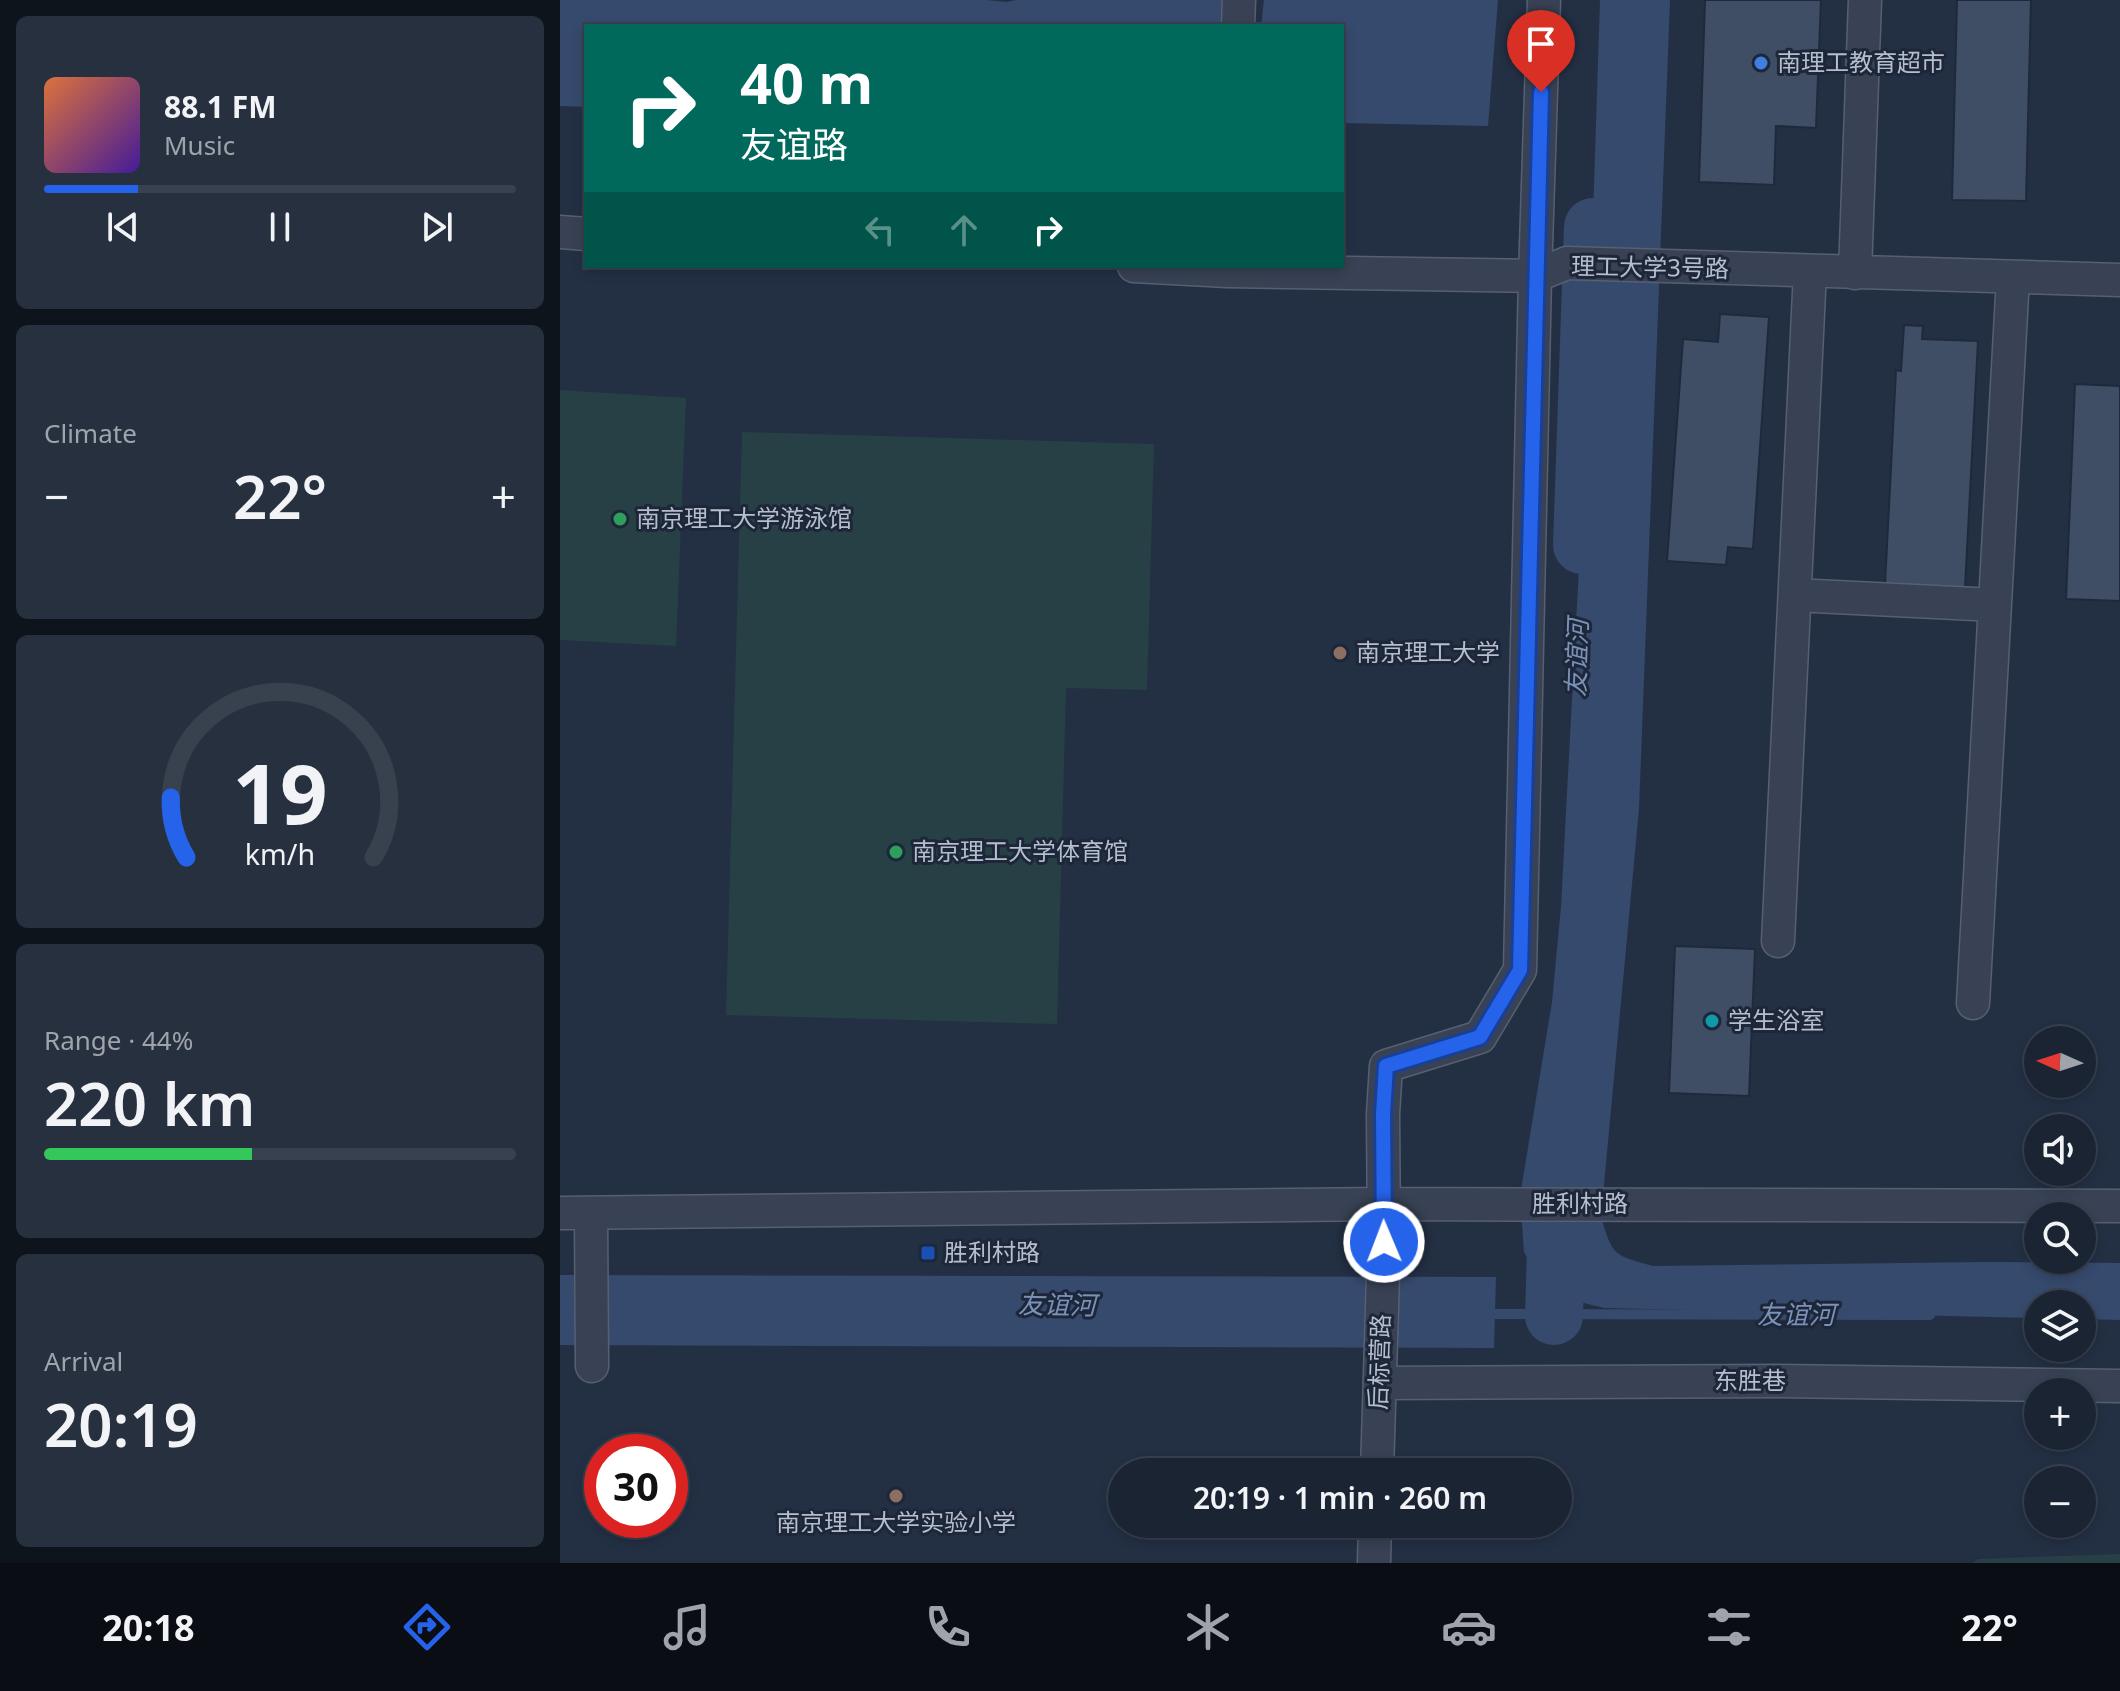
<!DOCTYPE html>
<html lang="en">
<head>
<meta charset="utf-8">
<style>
	:root { --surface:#1a2433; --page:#27303f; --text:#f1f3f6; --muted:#9fa4ac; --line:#38414e; --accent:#2563eb }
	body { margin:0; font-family:"Noto Sans","Noto Sans SC",sans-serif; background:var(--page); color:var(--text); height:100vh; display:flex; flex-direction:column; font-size:30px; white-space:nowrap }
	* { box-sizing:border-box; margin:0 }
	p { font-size:26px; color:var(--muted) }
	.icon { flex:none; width:44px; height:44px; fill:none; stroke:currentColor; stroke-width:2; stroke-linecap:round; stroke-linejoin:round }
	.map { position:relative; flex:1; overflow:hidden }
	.panel { display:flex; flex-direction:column; gap:16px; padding:16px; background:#0e141c; width:560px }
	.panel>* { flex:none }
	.hud { position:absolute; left:24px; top:24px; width:760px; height:244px; border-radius:0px; box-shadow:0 4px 12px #0003,0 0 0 2px var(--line); background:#00695c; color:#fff; overflow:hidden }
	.needle { width:52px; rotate:273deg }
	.controls { position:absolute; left:1464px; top:1026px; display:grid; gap:16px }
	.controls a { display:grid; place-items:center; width:72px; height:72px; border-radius:50%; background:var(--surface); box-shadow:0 4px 12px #0003,0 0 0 2px var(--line); font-size:40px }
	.speed { position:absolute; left:24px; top:1434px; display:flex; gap:16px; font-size:40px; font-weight:700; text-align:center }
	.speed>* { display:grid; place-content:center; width:104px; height:104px; border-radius:50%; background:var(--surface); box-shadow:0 4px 12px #0003,0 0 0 2px var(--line); line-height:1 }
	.speed .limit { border:12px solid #d22; background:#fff; color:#111 }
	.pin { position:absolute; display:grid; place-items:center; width:68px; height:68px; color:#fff; margin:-82px -34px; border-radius:50% 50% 50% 0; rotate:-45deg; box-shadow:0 0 8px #0007 }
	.pin .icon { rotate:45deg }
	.me { position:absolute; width:88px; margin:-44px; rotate:359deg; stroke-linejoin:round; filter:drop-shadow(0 0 6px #0008) }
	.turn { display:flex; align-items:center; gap:28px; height:168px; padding:0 24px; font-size:36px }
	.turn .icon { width:104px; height:104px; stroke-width:2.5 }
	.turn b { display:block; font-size:56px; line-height:68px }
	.lanes { display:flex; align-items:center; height:76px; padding:0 24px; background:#0003; justify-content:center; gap:40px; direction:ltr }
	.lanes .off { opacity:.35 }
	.big { font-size:60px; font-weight:600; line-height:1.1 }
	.panel .card { flex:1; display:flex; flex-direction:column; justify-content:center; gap:12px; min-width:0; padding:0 28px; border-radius:12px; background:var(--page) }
	.panel .dial { align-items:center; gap:0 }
	.dial svg { height:208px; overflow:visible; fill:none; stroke:var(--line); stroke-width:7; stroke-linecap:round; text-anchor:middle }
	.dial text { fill:var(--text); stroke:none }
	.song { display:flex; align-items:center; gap:24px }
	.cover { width:96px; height:96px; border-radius:12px; background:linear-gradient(135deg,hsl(20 70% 55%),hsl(260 70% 35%)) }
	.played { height:8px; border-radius:4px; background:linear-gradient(90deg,var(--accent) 20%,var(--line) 20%) }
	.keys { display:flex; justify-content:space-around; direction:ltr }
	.heat { display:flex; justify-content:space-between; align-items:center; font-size:44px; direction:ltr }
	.charge { height:12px; border-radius:6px; background:linear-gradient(90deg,#34c759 44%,var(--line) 0) }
	.trip { position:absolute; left:548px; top:1458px; width:464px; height:80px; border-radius:40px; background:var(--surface); box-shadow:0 4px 12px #0003,0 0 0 2px var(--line); font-weight:600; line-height:80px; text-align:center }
	.menu { display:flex; height:128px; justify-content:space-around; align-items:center; background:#0a0e14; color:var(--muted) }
	.menu .icon { width:56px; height:56px }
	.menu .selected { color:var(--accent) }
	.menu b { font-size:36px; color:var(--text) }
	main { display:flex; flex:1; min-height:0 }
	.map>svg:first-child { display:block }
	.green { fill:#264045 }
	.water { fill:#364a6d }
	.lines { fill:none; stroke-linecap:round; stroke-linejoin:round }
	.stream { stroke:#364a6d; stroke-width:10 }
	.river { stroke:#364a6d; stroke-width:58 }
	.building { fill:#3f4e64; stroke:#1f293b; stroke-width:2 }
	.minor-casing { stroke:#566071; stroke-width:35 }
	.minor { stroke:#384254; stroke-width:32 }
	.route-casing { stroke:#184099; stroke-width:20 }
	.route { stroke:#2563eb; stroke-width:14 }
	.shop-dot { fill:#3f7fe0; stroke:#1d2739; stroke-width:3 }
	.leisure-dot { fill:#2e9e5b; stroke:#1d2739; stroke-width:3 }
	.education-dot { fill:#8d6e63; stroke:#1d2739; stroke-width:3 }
	.culture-dot { fill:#0f9aa8; stroke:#1d2739; stroke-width:3 }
	.transit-dot { fill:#1a4fb4; stroke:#1d2739; stroke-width:3 }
	.labels { text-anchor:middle; stroke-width:6; stroke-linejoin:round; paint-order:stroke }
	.poi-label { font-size:24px; fill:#b5becd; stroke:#1d2739; text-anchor:start }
	.street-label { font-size:24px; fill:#b5becd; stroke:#1d2739 }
	.water-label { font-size:26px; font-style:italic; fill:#7a91b8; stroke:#1d2739 }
</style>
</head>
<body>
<main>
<section class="panel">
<div class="card">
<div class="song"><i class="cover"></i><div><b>88.1 FM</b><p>Music</p></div></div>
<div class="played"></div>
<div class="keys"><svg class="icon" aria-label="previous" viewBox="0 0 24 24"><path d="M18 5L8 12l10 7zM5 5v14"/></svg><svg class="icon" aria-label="pause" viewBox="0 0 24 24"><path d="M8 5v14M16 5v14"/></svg><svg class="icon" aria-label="next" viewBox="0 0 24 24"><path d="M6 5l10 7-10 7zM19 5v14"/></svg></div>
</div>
<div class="card"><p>Climate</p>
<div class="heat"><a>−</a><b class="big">22°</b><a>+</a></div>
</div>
<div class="card dial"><svg viewBox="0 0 100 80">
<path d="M14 69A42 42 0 1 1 86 69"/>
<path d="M14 69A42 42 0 0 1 8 46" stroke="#2563eb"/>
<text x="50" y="56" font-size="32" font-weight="700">19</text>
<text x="50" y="72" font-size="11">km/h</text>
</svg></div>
<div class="card"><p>Range · 44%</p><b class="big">220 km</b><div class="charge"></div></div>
<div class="card"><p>Arrival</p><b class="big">20:19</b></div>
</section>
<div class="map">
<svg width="1560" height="1563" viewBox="0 0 1560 1563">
	<rect width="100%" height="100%" fill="#233044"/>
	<path class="green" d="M0,390L126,398L116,646L0,640Z
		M182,432L594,444L587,690L506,688L497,1024L166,1015Z
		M1560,1554V1563H1413L1418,1559Z"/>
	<path class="water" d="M0,0H426L447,2L456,0H675L691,26H26V107L0,106Z
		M704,0H938L928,126L782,123V26H701Z
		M1040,0H1110L1079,809L1041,1217C1053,1257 1054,1255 1093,1266L1426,1262L1560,1263V1320L1522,1319V1304H1478V1318L1044,1308L996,1296L976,1274L964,1252L960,1196L992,1002L1001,907L1026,435Z
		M0,1275L936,1277L934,1348L0,1345Z"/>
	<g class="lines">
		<path class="stream" d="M922,1314L1370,1315"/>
		<path class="river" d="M1022,545L1033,227
			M994,1316L997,1214"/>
	</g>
	<path class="building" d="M1145,0H1261L1256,128L1216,126L1214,185L1139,182Z
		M1397,0H1471L1466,201L1392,200Z
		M1160,314L1209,317L1193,549L1168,547L1166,565L1107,561L1123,339L1158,342Z
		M1344,325L1363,326L1362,339L1418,341L1405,588L1325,584L1336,370L1341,371Z
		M1515,384L1560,386V601L1506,599Z
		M1115,946L1195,949L1189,1096L1109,1093Z"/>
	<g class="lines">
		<defs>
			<path id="minor" d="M678,26L679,0
				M0,232L26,234
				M574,266L667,271L975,276L1007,263L1560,280
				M1295,273L1305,0
				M1235,595L1435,605
				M1218,941L1250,271
				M1413,1003L1453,277
				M0,1213L824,1204L1560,1206
				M31,1213L32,1366
				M820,1383L1220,1381L1560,1386
				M817,1472L824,1242L823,1114L826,1066L920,1037L960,970L975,276L984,0
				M814,1563L815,1524"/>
		</defs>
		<use href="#minor" class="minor-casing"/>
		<use href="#minor" class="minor"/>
	</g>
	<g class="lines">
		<defs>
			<path id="route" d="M824,1242L823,1114L826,1066L920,1037L960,970L981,92"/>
		</defs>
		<use href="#route" class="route-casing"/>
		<use href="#route" class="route"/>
	</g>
	<circle class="shop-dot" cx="1201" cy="63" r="8"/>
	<g class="leisure-dot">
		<circle cx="60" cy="519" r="8"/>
		<circle cx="336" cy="852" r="8"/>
	</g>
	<g class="education-dot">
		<circle cx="780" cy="653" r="8"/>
		<circle cx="336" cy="1496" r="8"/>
	</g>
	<circle class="culture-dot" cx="1152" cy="1021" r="8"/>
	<rect class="transit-dot" x="360" y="1245" width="16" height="16" rx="4"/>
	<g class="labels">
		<g class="poi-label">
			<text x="1217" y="71">南理工教育超市</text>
			<text x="76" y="527">南京理工大学游泳馆</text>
			<text x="796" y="661">南京理工大学</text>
			<text x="352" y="860">南京理工大学体育馆</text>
			<text x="1168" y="1029">学生浴室</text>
			<text x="384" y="1261">胜利村路</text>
			<text x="336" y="1531" text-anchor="middle">南京理工大学实验小学</text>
		</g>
		<g class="street-label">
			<text transform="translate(1090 268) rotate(1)" y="8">理工大学3号路</text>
			<text x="1020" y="1212">胜利村路</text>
			<text transform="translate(820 1362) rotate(-88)" y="8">后标营路</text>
			<text x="1190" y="1389">东胜巷</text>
		</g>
		<g class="water-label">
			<text transform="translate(1017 658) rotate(-88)" y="9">友谊河</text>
			<text transform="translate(497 1305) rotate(1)" y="9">友谊河</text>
			<text x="1236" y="1324">友谊河</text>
		</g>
	</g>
</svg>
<div class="controls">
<a><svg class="needle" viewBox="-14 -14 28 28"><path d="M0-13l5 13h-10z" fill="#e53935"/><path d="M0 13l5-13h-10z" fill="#9fa4ac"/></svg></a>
<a><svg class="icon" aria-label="sound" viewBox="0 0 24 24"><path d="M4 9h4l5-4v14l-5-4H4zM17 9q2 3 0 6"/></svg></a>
<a><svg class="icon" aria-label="search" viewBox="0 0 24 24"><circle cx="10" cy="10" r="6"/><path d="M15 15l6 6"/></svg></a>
<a><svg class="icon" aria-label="layers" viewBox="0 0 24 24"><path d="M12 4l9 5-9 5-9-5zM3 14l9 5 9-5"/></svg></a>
<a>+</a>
<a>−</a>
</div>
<div class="speed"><div class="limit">30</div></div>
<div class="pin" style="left:981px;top:92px;background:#d93025"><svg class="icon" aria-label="arrive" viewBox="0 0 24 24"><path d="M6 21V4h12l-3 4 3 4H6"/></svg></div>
<svg class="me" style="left:824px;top:1242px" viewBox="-20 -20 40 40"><circle r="17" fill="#2563eb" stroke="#fff" stroke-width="3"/><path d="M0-11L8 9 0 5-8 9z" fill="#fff"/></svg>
<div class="trip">20:19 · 1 min · 260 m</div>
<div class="hud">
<div class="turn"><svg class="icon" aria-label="right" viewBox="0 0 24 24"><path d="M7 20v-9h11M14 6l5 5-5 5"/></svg><div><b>40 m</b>友谊路</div></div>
<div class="lanes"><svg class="icon off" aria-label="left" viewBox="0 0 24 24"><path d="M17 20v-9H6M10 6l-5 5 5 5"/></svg><svg class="icon off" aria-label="ahead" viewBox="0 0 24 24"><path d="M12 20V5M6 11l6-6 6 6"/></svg><svg class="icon" aria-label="right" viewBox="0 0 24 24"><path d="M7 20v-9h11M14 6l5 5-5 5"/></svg></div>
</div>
</div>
</main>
<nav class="menu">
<b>20:18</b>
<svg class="icon selected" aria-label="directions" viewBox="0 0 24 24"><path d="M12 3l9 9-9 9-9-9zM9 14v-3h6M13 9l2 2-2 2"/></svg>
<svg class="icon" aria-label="music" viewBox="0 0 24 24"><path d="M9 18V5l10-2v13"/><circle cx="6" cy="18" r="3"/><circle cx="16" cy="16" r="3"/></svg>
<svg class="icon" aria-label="phone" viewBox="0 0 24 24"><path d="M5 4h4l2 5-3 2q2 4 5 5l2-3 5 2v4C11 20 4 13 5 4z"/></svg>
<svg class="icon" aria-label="climate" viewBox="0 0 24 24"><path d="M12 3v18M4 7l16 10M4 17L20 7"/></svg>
<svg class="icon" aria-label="car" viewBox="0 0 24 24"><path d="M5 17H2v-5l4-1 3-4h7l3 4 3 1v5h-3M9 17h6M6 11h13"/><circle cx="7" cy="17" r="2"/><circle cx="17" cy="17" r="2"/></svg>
<svg class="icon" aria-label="filters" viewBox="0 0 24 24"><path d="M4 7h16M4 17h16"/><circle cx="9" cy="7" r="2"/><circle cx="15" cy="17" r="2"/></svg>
<b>22°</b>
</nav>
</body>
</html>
